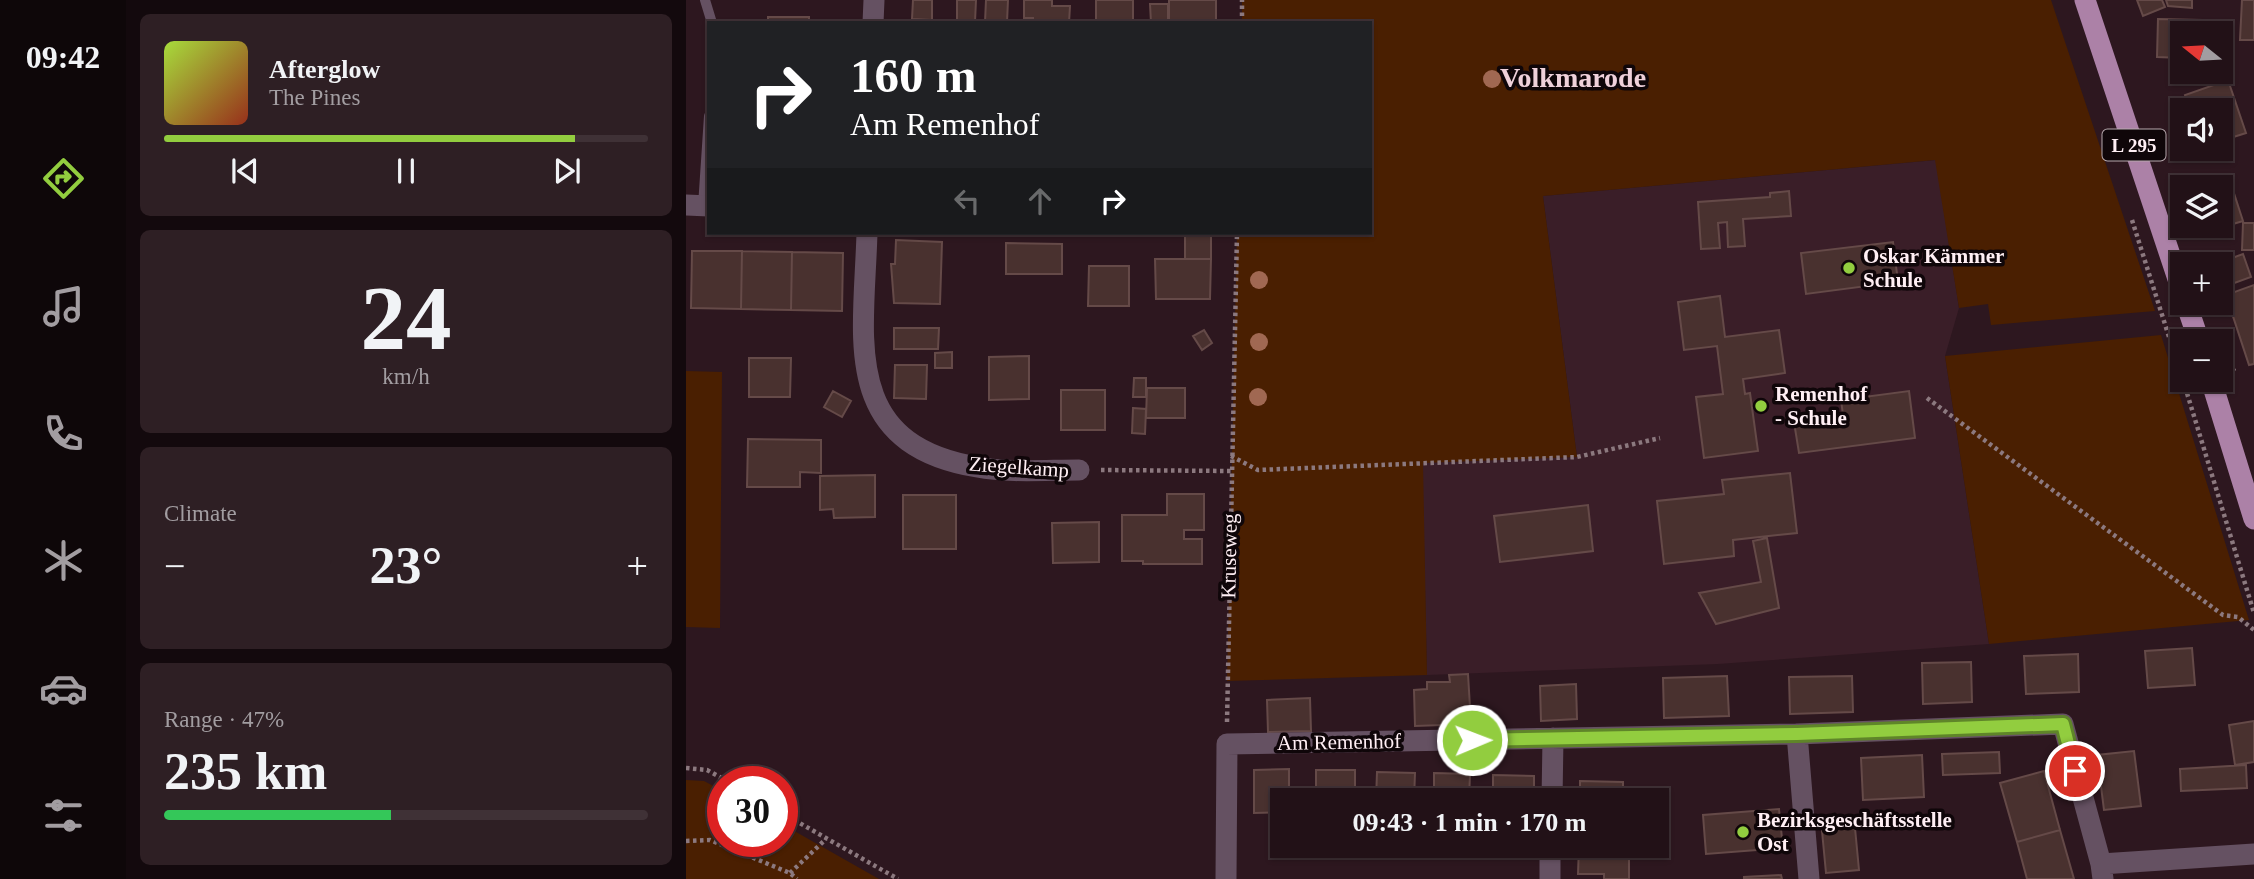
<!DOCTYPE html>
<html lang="en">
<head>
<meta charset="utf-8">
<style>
	:root { --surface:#221117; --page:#2e1f24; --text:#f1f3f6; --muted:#a29da1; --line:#3f3136; --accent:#92cd3f }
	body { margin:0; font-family:Georgia,serif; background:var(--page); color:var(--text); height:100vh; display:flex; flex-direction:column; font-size:26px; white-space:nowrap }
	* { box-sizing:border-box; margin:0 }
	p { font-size:23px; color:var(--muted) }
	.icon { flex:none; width:38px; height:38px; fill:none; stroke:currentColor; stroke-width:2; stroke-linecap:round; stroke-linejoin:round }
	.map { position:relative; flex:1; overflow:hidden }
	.details { display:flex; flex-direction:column; gap:14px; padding:14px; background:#13090d; width:560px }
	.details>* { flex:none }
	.banner { position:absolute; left:21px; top:21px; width:665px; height:214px; border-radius:0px; box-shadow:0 2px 5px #0004,0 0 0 2px var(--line); background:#202124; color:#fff; overflow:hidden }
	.needle { width:46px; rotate:288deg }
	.fabs { position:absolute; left:1484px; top:21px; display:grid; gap:14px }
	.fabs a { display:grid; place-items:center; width:63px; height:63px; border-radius:0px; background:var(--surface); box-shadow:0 2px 5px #0004,0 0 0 2px var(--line); font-size:35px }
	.speed { position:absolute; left:21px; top:766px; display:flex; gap:14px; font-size:35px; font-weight:700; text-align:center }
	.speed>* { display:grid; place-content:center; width:91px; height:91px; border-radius:50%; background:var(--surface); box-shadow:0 2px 5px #0004,0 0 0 2px var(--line); line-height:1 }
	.speed .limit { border:10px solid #d22; background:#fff; color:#111 }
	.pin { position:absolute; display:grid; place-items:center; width:60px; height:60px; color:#fff; margin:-30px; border:4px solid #fff; border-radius:50%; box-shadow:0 2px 7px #0007 }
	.me { position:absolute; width:77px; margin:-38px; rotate:89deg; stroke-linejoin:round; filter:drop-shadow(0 0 5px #0008) }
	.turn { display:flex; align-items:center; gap:24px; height:147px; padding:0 28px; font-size:32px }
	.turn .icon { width:91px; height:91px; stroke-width:2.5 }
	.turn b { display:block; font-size:49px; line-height:60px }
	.lanes { display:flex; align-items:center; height:66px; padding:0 28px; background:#0003; justify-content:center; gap:35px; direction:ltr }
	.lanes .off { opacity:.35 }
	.big { font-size:52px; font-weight:800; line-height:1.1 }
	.details .card { flex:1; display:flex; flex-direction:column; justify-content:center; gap:10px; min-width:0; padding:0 24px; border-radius:10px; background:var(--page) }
	.details .dial { align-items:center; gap:0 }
	.dial b { font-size:91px; line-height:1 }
	.song { display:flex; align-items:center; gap:21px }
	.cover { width:84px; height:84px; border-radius:10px; background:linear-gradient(135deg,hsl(80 70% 55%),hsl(10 70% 35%)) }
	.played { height:7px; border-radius:4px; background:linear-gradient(90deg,var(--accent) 85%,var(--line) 85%) }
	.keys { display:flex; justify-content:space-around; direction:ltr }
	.heat { display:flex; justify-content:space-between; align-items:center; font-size:38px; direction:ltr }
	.charge { height:10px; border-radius:5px; background:linear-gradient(90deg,#34c759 47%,var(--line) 0) }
	.trip { position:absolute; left:584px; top:788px; width:399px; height:70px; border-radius:0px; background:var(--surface); box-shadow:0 2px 5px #0004,0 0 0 2px var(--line); font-weight:800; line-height:70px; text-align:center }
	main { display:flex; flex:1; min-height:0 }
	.dock { display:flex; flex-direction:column; width:126px; justify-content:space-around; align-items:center; background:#0e0709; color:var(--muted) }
	.dock .icon { width:49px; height:49px }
	.dock .active { color:var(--accent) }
	.dock b { font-size:32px; color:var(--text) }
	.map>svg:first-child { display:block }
	.built { fill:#3a1e28 }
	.green { fill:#4a1f01 }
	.building { fill:#49312f; stroke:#654a48; stroke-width:2 }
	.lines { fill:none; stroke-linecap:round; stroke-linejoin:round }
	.path { stroke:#8c797f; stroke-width:4.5; stroke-dasharray:3.5 3.5; stroke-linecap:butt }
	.lane { stroke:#655162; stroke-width:10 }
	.street { stroke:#655162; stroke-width:21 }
	.primary { stroke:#ac81a7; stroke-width:21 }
	.tree { fill:#a06852 }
	.route-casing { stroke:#5f8529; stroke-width:18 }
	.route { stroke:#92cd3f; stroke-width:12 }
	.poi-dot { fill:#92cd3f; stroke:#0f0609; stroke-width:2.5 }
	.labels { text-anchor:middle; stroke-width:7; stroke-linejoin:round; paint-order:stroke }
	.shield { fill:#0f0609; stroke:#b7a9ae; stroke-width:2 }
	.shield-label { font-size:19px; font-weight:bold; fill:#ffeff4 }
	.poi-label { font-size:21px; font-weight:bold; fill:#ffeff4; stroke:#0f0609; text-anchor:start }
	.street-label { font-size:21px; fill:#ffeff4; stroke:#0f0609 }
	.district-label { font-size:28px; font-weight:bold; fill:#efd1da; stroke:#0f0609 }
</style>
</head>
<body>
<main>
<nav class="dock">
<b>09:42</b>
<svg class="icon active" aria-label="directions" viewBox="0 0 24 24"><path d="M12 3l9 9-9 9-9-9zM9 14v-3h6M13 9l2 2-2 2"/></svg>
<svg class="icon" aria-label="music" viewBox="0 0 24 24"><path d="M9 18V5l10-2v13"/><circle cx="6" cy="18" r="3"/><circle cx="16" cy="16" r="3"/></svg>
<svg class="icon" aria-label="phone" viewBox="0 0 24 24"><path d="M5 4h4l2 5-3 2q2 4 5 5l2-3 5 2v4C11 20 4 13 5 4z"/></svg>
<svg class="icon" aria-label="climate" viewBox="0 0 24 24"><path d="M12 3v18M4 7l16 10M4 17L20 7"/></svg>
<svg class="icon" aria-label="car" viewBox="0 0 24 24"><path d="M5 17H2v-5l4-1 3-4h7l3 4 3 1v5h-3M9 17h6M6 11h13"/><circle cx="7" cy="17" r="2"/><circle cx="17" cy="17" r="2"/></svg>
<svg class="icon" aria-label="filters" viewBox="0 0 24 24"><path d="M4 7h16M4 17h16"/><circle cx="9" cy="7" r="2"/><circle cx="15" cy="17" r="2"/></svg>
</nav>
<section class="details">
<div class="card">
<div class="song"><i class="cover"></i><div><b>Afterglow</b><p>The Pines</p></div></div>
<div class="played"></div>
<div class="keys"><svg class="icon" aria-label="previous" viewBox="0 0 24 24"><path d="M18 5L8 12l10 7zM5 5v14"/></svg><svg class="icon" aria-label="pause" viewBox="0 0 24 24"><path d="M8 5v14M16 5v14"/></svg><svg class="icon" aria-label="next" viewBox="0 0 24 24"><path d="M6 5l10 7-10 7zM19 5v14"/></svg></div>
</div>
<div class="card dial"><b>24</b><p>km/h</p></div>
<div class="card"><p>Climate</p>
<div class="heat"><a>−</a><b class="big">23°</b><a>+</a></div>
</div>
<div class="card"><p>Range · 47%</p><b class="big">235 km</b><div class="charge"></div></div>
</section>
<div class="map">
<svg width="1568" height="879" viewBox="0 0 1568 879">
	<rect width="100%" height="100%" fill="#2d171f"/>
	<path class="built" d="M1250,160L1273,308L1259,356L1303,644L1032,664L741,675L736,462L891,457L857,196Z"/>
	<path class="green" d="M556,0H1365L1469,311L1305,325L1302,304L1273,308L1249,160L857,196L891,457L737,463L741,675L541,681L551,233H684V23H556Z
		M1475,335L1563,620L1303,644L1259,356Z
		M0,371L36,372L34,628L0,627Z
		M0,780L18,781L37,791V842H96V824L193,879H0Z"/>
	<path class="building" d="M227,0H246V20L226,19Z
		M271,0H290L289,22L271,21Z
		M300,0H322L321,22H299Z
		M338,0H366V6H384L383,23H347V18H338Z
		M410,0H447V23H410Z
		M483,0H530V23L483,22Z
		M1451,0H1476L1479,7L1457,16Z
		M1480,0H1506V8L1482,6Z
		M1556,0H1568V40H1554Z
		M464,4H482V23H465Z
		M82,17H123V23H82Z
		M1472,19L1516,20L1515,33H1496V58L1471,57Z
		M1542,80L1560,133L1535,141V110H1504L1499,95Z
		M1545,184L1557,221L1523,231L1521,226H1535L1534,187Z
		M1103,191L1105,216L1057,219L1059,246L1042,247L1041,222L1032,223L1034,248L1015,249L1012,202L1084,197V193Z
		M1557,223H1568V250H1556Z
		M499,233H525V259H499Z
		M210,240L256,242L254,304L208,303L205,264H209Z
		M1207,242L1212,282L1120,294L1115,253Z
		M320,243L376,244V274H320Z
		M6,251H56L55,309L5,308Z
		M56,251L106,252L105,310L55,309Z
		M106,252L157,253L156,311L105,310Z
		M1557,254L1565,277L1543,285L1535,262Z
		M469,259H525L524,299H470Z
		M403,266H443V306H402Z
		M1568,285V364L1563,365L1540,295Z
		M1034,296L1039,337L1093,330L1099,373L1057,379L1059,394L1064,393L1072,451L1018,458L1010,397L1037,394L1031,346L998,350L992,302Z
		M208,328H253L252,349H208Z
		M518,330L526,343L516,350L507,336Z
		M266,352V368H249V353Z
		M343,356V399L303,400V357Z
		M63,358H105L104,397H63Z
		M209,365H241L240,399L208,398Z
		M448,378H460V397H447Z
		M461,388H499V418H460Z
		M375,390H419V430H375Z
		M147,391L165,401L156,417L138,407Z
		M1223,391L1229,438L1113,453L1108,422L1157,415L1155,400Z
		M447,408L460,409L459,434L446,433Z
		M62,439L135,440V473L114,472V487H61Z
		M1104,473L1111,533L1047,540L1048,556L978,564L971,501L1038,494L1036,480Z
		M189,475V517L148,518L147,509L134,510V476Z
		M481,494H518V530H498V539H516V564H457V561H436V515H481Z
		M217,495H270V549H217Z
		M902,505L907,551L814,562L808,516Z
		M413,522V562L367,563L366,523Z
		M1081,538L1093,608L1030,624L1013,593L1075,582L1067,541Z
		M1506,648L1509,685L1462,688L1459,651Z
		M1392,654L1393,692L1340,694L1338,656Z
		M1285,662L1286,702L1237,704L1236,663Z
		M782,674L785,724L729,726L728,690L741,689V682H764L763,675Z
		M1041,676L1043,716L978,718L977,678Z
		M1166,676L1167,712L1104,714L1103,677Z
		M890,684L891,719L855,721L854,686Z
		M624,698L625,731L582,732L581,700Z
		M1568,721V762L1549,765L1543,725Z
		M1448,751L1455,806L1418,810L1411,755Z
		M1313,752L1314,773L1257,775L1256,754Z
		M1236,755L1238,797L1177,800L1175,758Z
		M1560,765L1561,788L1495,791L1494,769Z
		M603,769V800H597V812L568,813V770Z
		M630,770H669V800H630Z
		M1358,771L1374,830L1331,842L1314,783Z
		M691,772L729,773L728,800H690Z
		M748,773L784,774L783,800H748Z
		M807,775L848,776V800H807Z
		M894,781L937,782V800H894Z
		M1093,809L1097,848L1020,854L1017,815Z
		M1169,828L1173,870L1140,873L1136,831Z
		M1374,830L1388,879H1341L1331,842Z
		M601,845H634V852L601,851Z
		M893,845H943V879H918V874H892Z
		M1095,875L1096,879H1058V877Z"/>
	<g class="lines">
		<path class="path" d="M556,23V0
			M1485,180L1495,208
			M1446,220L1496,378
			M1536,336L1548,371
			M1497,380L1568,613
			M1241,398L1537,615L1552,617L1568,630
			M545,456L572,470L891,457L974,438
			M415,470L545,471
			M541,722L551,233
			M0,768L21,770L43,782
			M96,813L212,879
			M0,841L24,840L104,873L111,879
			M104,873L140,839"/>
		<path class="lane" d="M19,0L26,23
			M17,206L23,116"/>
		<path class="street" d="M187,23L188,0
			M0,205L23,206
			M181,233C178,338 153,444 291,467C323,473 360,470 393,470
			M1111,734L1123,879
			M866,800L867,738
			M540,879L541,744L1111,734L1377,724L1415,864
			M864,879V845
			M1417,879L1415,864L1568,854"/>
		<path class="primary" d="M1399,0L1496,291
			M1500,303L1513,341
			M1525,380L1568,519"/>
	</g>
	<g class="tree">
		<circle cx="806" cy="79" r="9"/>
		<circle cx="573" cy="280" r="9"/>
		<circle cx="573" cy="342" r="9"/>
		<circle cx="572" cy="397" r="9"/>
	</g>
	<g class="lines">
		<defs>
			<path id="route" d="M786,740L1111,734L1377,724L1389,771"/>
		</defs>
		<use href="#route" class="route-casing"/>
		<use href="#route" class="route"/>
	</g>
	<g class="poi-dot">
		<circle cx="1163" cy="268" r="7"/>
		<circle cx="1075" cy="406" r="7"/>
		<circle cx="1057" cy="832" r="7"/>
	</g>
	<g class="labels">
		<rect class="shield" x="1416.5" y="129.5" width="63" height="31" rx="5"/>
		<g class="shield-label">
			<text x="1448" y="152">L 295</text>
		</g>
		<g class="poi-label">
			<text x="1177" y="263">Oskar Kämmer<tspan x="1177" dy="24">Schule</tspan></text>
			<text x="1089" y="401">Remenhof<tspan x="1089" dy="24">- Schule</tspan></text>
			<text x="1071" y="827">Bezirksgeschäftsstelle<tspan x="1071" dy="24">Ost</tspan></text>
		</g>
		<g class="street-label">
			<text transform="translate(333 467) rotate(4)" y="7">Ziegelkamp</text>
			<text transform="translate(543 556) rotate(-89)" y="7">Kruseweg</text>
			<text transform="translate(653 742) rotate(-1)" y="7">Am Remenhof</text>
		</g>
		<g class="district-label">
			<text x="887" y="87">Volkmarode</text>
		</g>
	</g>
</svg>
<div class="fabs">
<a><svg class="needle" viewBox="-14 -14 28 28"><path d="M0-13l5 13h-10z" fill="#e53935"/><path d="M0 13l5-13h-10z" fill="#a29da1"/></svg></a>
<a><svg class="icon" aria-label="sound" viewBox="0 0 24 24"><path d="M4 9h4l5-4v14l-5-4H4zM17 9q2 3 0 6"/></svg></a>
<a><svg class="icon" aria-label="layers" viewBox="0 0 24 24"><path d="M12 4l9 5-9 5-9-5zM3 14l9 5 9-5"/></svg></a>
<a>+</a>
<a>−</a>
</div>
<div class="speed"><div class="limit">30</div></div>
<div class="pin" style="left:1389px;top:771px;background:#d93025"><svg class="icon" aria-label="arrive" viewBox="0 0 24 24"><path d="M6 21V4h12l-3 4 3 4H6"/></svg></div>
<svg class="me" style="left:786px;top:740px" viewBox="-20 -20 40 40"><circle r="17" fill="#92cd3f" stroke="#fff" stroke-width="3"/><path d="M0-11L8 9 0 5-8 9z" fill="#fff"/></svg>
<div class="trip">09:43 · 1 min · 170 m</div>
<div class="banner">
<div class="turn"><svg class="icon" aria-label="right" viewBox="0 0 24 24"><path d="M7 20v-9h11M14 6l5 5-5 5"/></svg><div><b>160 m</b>Am Remenhof</div></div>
<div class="lanes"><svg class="icon off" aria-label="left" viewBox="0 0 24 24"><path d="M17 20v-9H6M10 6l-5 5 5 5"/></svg><svg class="icon off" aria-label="ahead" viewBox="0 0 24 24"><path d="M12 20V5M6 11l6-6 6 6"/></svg><svg class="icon" aria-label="right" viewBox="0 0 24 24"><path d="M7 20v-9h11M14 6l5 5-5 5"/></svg></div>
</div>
</div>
</main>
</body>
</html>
